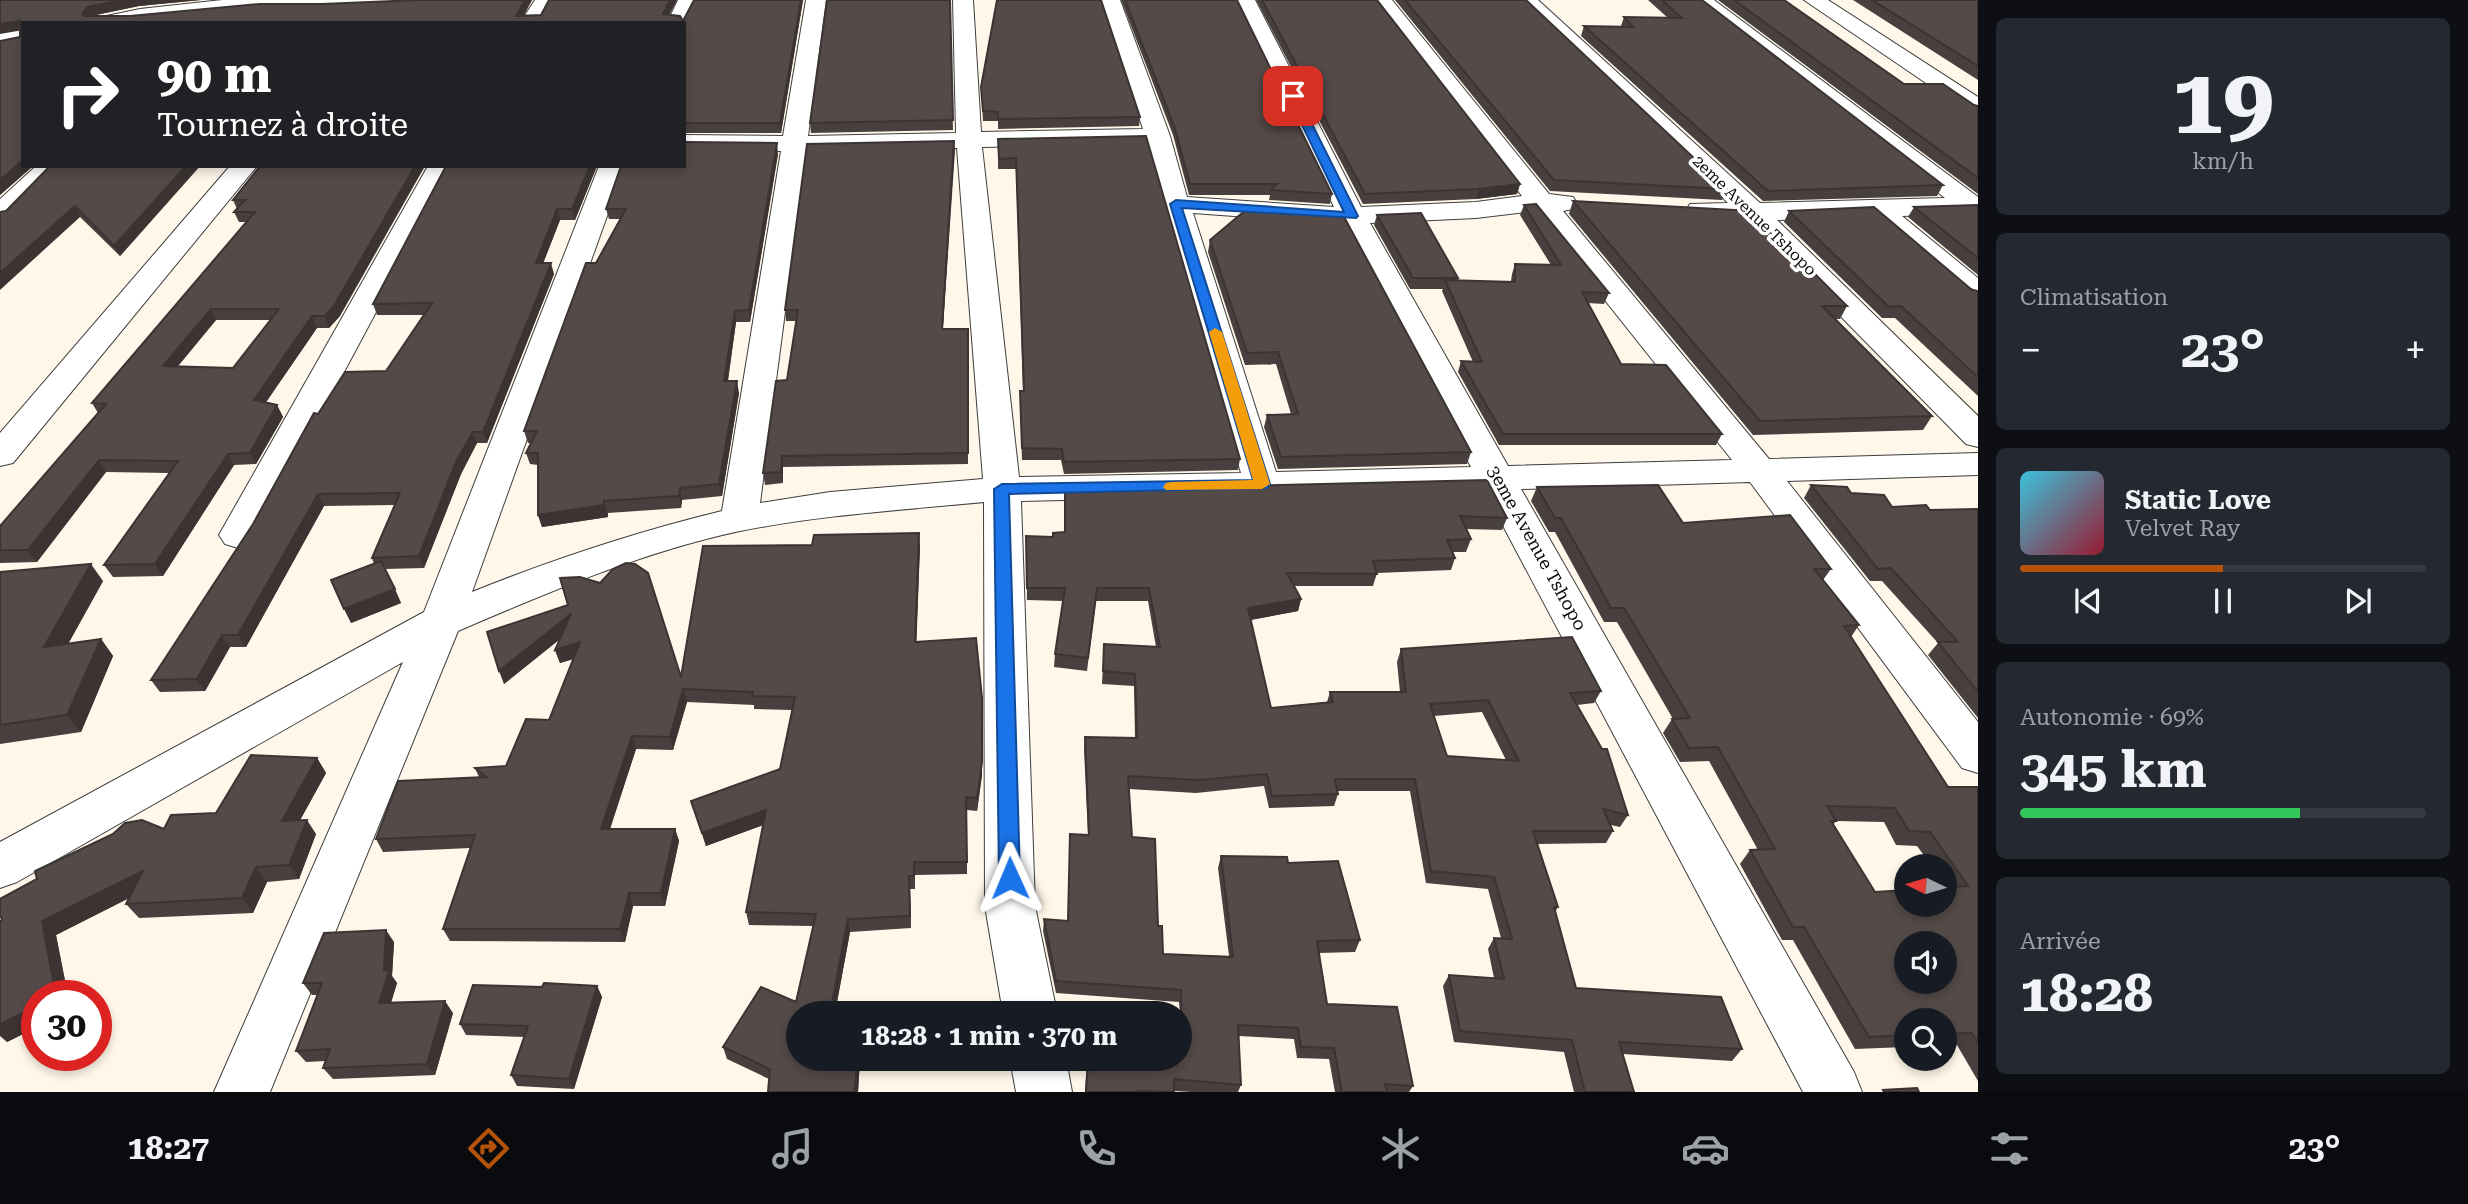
<!DOCTYPE html>
<html lang="fr">
<head>
<meta charset="utf-8">
<style>
	:root { --surface:#171b24; --page:#242831; --text:#f1f3f6; --muted:#9ea1a6; --line:#363941; --accent:#b45309 }
	body { margin:0; font-family:"Roboto Serif",serif; background:var(--page); color:var(--text); height:100vh; display:flex; flex-direction:column; font-size:26px; white-space:nowrap }
	* { box-sizing:border-box; margin:0 }
	p { font-size:23px; color:var(--muted) }
	.icon { flex:none; width:38px; height:38px; fill:none; stroke:currentColor; stroke-width:2; stroke-linecap:round; stroke-linejoin:round }
	.map { position:relative; flex:1; overflow:hidden }
	.panel { display:flex; flex-direction:column; gap:18px; padding:18px; background:#0d0f14; width:490px }
	.panel>* { flex:none }
	.top-card { position:absolute; left:21px; top:21px; width:665px; height:147px; border-radius:0px; box-shadow:0 4px 10px #0003; background:#202124; color:#fff; overflow:hidden }
	.needle { width:46px; rotate:275deg }
	.controls { position:absolute; left:1894px; top:854px; display:grid; gap:14px }
	.controls a { display:grid; place-items:center; width:63px; height:63px; border-radius:50%; background:var(--surface); box-shadow:0 4px 10px #0003; font-size:35px }
	.speed { position:absolute; left:21px; top:980px; display:flex; gap:14px; font-size:35px; font-weight:700; text-align:center }
	.speed>* { display:grid; place-content:center; width:91px; height:91px; border-radius:50%; background:var(--surface); box-shadow:0 4px 10px #0003; line-height:1 }
	.speed .limit { border:10px solid #d22; background:#fff; color:#111 }
	.pin { position:absolute; display:grid; place-items:center; width:60px; height:60px; color:#fff; margin:-30px; border-radius:14px; box-shadow:0 4px 10px #0006 }
	.me { position:absolute; width:77px; margin:-38px; rotate:359deg; stroke-linejoin:round; filter:drop-shadow(0 0 5px #0008) }
	.turn { display:flex; align-items:center; gap:24px; height:147px; padding:0 21px; font-size:32px }
	.turn .icon { width:91px; height:91px; stroke-width:2.5 }
	.turn b { display:block; font-size:49px; line-height:60px }
	.big { font-size:52px; font-weight:700; line-height:1.1 }
	.panel .card { flex:1; display:flex; flex-direction:column; justify-content:center; gap:10px; min-width:0; padding:0 24px; border-radius:10px; background:var(--page) }
	.panel .dial { align-items:center; gap:0 }
	.dial b { font-size:91px; line-height:1 }
	.song { display:flex; align-items:center; gap:21px }
	.cover { width:84px; height:84px; border-radius:10px; background:linear-gradient(135deg,hsl(190 70% 55%),hsl(350 70% 35%)) }
	.played { height:7px; border-radius:4px; background:linear-gradient(90deg,var(--accent) 50%,var(--line) 50%) }
	.keys { display:flex; justify-content:space-around; direction:ltr }
	.heat { display:flex; justify-content:space-between; align-items:center; font-size:38px; direction:ltr }
	.charge { height:10px; border-radius:5px; background:linear-gradient(90deg,#34c759 69%,var(--line) 0) }
	.trip { position:absolute; left:786px; top:1001px; width:406px; height:70px; border-radius:35px; background:var(--surface); box-shadow:0 4px 10px #0003; font-weight:700; line-height:70px; text-align:center }
	.dock { display:flex; height:112px; justify-content:space-around; align-items:center; background:#090b0e; color:var(--muted) }
	.dock .icon { width:49px; height:49px }
	.dock .selected { color:var(--accent) }
	.dock b { font-size:32px; color:var(--text) }
	main { display:flex; flex:1; min-height:0 }
	.map>svg:first-child { display:block }
	.lines { fill:none; stroke-linecap:round; stroke-linejoin:round }
	.minor-casing { stroke:#3e3e3e; stroke-width:2 }
	.minor { fill:#fff; fill-rule:evenodd }
	.wall { fill:#48403e; fill-rule:evenodd }
	.shaded-wall { fill:#3b3432 }
	.building { fill:#544a48; stroke:#3b3432; stroke-width:2; fill-rule:evenodd }
	.route { fill:#1a73e8; stroke:#114b97; stroke-width:2 }
	.slow { fill:#f59e0b }
	.labels { text-anchor:middle; stroke-width:7; stroke-linejoin:round; paint-order:stroke }
	.far-street-label { font-size:16px; fill:#0b0b0b; stroke:#fff }
	.street-label { font-size:18px; fill:#0b0b0b; stroke:#fff }
</style>
</head>
<body>
<main>
<div class="map">
<svg width="1978" height="1092" viewBox="0 0 1978 1092">
	<rect width="100%" height="100%" fill="#fff7e9"/>
	<g class="lines">
		<defs>
			<path id="minor" d="M222,0H438L435,4L428,6L263,10L134,23H89L92,19L140,9Z
				M535,0H555L541,23H520Z
				M678,0H698L684,28V23H667Z
				M806,0H826L808,136L956,133L953,0H973L981,132L1143,129L1100,0H1120L1170,136L1187,197L1334,207L1235,0H1255L1361,207L1476,202L1522,196L1371,0H1392L1549,194L1573,197L1577,203L1573,209L1563,211L1769,459L1978,453V475L1787,481L1978,722V773L1962,768L1750,482L1521,489L1854,1072L1862,1092H1803L1484,490L1021,501L1035,906L1057,1013H1003L985,906L984,502C902,510 820,515 740,531C642,552 549,592 458,631L270,1092H214L403,662L17,882L0,888V842L424,612L599,166H625L472,592C554,559 636,532 722,511L781,151L684,150V135L783,136ZM1147,144L1241,473L1019,477L982,147ZM957,148L983,479L830,492L760,503L806,151ZM1534,211L1732,460L1508,466L1370,223L1476,218ZM1193,213L1342,224L1471,467L1276,472Z
				M1516,0H1538L1760,203L1945,198L1691,0H1714L1978,197V213L1902,216L1978,278V302L1967,299L1870,217L1777,220L1978,416V447L1966,444L1746,220L1690,216L1686,210L1690,204L1728,203Z
				M1804,0H1828L1978,97V115L1970,113Z
				M23,28V40L0,44V32Z
				M36,166H64L10,220L0,222V199Z
				M230,166H257L13,463L0,466V433Z
				M428,166H454L257,535L251,544L238,548L225,544L219,535Z
				M1010,1059H1066L1072,1092H1016Z"/>
		</defs>
		<use href="#minor" class="minor-casing"/>
		<use href="#minor" class="minor"/>
	</g>
	<path class="wall" d="M0,0H201L139,6L91,16H130L322,4L418,0H532L523,16L541,15L677,0L669,15L683,21L694,0H803L781,133H684V23H23V166H33L0,195V41L20,37V31Z
		M950,0L953,130L811,133L810,123Z
		M1121,0H1237L1332,194L1330,204L1269,200L1270,195H1189L1173,135Z
		M1256,0H1377L1520,184L1517,194L1476,199L1363,204Z
		M1395,0H1526L1727,189L1722,200L1550,191Z
		M1648,0H1702L1943,185L1937,196L1763,201L1581,36L1584,26L1622,27L1621,26L1624,17L1668,18Z
		M1718,0H1784L1904,84L1978,106V194Z
		M1853,0H1978V80Z
		M981,87L1140,117L1139,126L998,129V121H983Z
		M1146,136L1240,459L1238,470L1064,474L1061,460H1022L1020,402V391H1023L1016,169H998V139Z
		M954,141L943,329H968V464L783,467V483L765,485L763,473L787,380L797,321H786L785,310Z
		M778,154L750,322H736L728,381L739,393L722,496L682,500L681,508L608,513V517L542,527L538,515V465L530,464L526,453L531,443H528L524,431L596,263L620,219H609L606,209Z
		M200,166L120,256L80,217L0,212Z
		M260,166L340,316L329,328H317L266,402L277,405L283,417L256,464L234,465L163,576L113,577L104,565L169,473L106,472L37,562L0,563V526L98,413L92,403L246,222H239L234,212L237,209L233,200ZM216,320H271L233,368L178,366Z
		M446,166H597L575,220H560L543,263L554,274L487,443H477L461,474L424,568L385,569L401,603L351,623L374,564L372,558L395,505L324,506L246,647H230L205,691L160,692L151,680L253,524L318,414L386,371L424,315H377L373,304Z
		M1573,201L1847,306L1840,319H1835L1932,416L1923,430L1753,435L1569,214Z
		M1524,205L1609,293L1604,304L1588,303L1621,364L1722,434L1716,445H1499L1458,372L1461,361L1473,362L1442,291L1443,289H1410L1374,225L1377,215L1458,278V281H1511L1512,274L1515,264L1551,265L1520,215Z
		M1978,205V275L1908,217L1914,207Z
		M1789,211L1978,291V396L1895,318H1882L1784,222Z
		M1210,240L1471,452L1467,464L1278,469L1264,427L1267,415L1291,414L1276,364L1245,365L1208,252Z
		M1811,485L1851,493L1892,507L1930,510L1978,509V718L1928,655L1938,643L1882,581H1870L1804,498Z
		M1537,487L1683,523L1831,569L1823,580L1859,625L1851,637L1948,787H1978V1081L1957,1045L1944,1046V1020H1906V1047L1855,1049L1793,940H1782L1740,864L1750,850H1758L1709,761L1680,762L1663,733L1672,719H1673L1617,622H1604L1555,532H1549L1531,501ZM1836,821L1884,822L1896,845L1917,846L1932,866H1944V884L1946,887L1875,892L1833,825Z
		M1065,490L1507,518L1502,530L1466,529L1471,539L1466,552H1453L1455,558L1451,570L1377,573L1373,586H1294L1301,599L1298,611L1250,620L1271,708L1327,702L1330,692H1400L1397,662L1401,649L1601,691L1594,703L1577,705L1628,815L1620,827L1611,825L1613,831L1606,843L1537,844L1558,907L1555,912L1576,988L1742,1049L1732,1061L1623,1054L1634,1092H1574L1564,1052L1454,1042L1443,986L1449,975L1494,978L1488,949L1494,938H1501L1488,889L1426,883L1410,791H1338V794L1334,806L1269,808L1264,786L1196,793L1129,789L1132,837L1158,926L1163,954L1229,956L1218,868L1221,856L1288,863L1360,940L1355,952L1319,953L1327,1004L1413,1086L1409,1092H1335L1329,1059L1297,1058L1294,1039L1239,1036L1241,1085L1238,1092H1191L1174,1091V1092H1085L1087,1059H1180V1013L1179,1002L1056,993L1043,931L1044,919L1068,921L1070,834L1088,835L1084,749L1085,737L1135,738L1134,686L1102,684L1104,644L1156,647L1148,601H1096L1087,671L1054,667L1055,654L1063,601L1027,600L1026,536H1053L1064,532ZM1482,712L1506,760L1447,756L1434,716Z
		M920,546L916,642L982,775L977,811L967,810V874L915,875V889H910L911,928L850,932L835,1013H798V1059H860L858,1092H768L769,1079L727,1059L723,1047L796,1002L814,926L749,925L746,912L763,825L706,846L691,801L780,769L792,710L754,709V705L687,702L673,750L636,749L610,829H675L679,841L665,906H633L625,942L450,941L443,929L470,848L383,852L376,839L479,777L475,768L506,766L549,720L574,659L560,663L555,650L560,639L504,684L568,605L681,677Z
		M0,572L103,581L68,644L101,639L113,656L81,732L0,744Z
		M317,758L326,773L300,820L316,834L299,879L267,882L253,913L139,918L126,904L129,898L56,935L68,996H37V1027L7,1042L0,921L164,829L216,813Z
		M394,942L392,976L397,983L391,1003L453,1013L435,1075L333,1079L323,1068L326,1061L306,1062L296,1051L317,995H312L303,983Z
		M597,986L602,997L574,1089L517,1086L511,1075L525,1037L466,1035L460,1024L542,987Z"/>
	<path class="shaded-wall" d="M123,0H201L139,6L91,16L87,23L82,14L87,7Z
		M525,0H532L520,23L516,16Z
		M670,0H677L665,23L663,14Z
		M801,0H803L781,133L780,123Z
		M20,21L23,30L0,34V24Z
		M954,141L955,151L942,340V329Z
		M777,143L778,154L750,322L749,310Z
		M23,160V166H33L0,195V180Z
		M186,166H200L120,256L114,246Z
		M415,166H425L340,316L329,328L325,316Z
		M590,166H597L575,220L572,209Z
		M1520,184L1517,194L1476,199L1479,189Z
		M75,206L80,217L0,290V273Z
		M557,209L560,220L539,274L536,263Z
		M551,263L554,274L487,443L483,432Z
		M211,309L216,320L169,377L163,366Z
		M735,311L736,322L726,393L724,381Z
		M312,316L317,328L260,411L254,400Z
		M737,381L739,393L722,496L719,484Z
		M277,405L283,417L256,464L250,453Z
		M473,432L477,443L461,474L424,568L419,556L456,462Z
		M228,454L234,465L163,576L155,564Z
		M782,456L783,467V483L781,472Z
		M99,460L106,472L37,562L28,550Z
		M680,488L682,500L681,508L679,496Z
		M318,494L324,506L246,647L238,635Z
		M604,501L608,517L542,527L538,515Z
		M919,533L920,546L916,655L915,642Z
		M91,564L103,581L57,664L44,647Z
		M395,589L401,603L351,623L344,609Z
		M1301,599L1298,611L1245,621L1248,608Z
		M571,614L575,627L504,684L499,671Z
		M222,635L230,647L205,691L197,679Z
		M101,639L113,656L81,732L67,715Z
		M580,642L585,655L560,663L555,650Z
		M683,689L687,702L673,750L670,737Z
		M982,711V775L977,811V798Z
		M632,736L636,749L606,841L601,829Z
		M317,758L326,773L292,835L282,821Z
		M766,810L769,823L706,846L702,833Z
		M307,820L316,834L299,879L289,865Z
		M675,829L679,841L665,906L661,893Z
		M256,867L267,882L253,913L242,898Z
		M143,871L155,885L56,935L68,996H56L42,921Z
		M909,876L910,889L911,928L910,916Z
		M629,893L633,906L625,942L620,929Z
		M848,919L850,932L835,1013H830Z
		M386,930L394,942L392,976L397,983L387,1015L379,1003L384,970Z
		M597,986L602,997L574,1089L569,1079Z
		M445,1001L453,1013L435,1075L427,1064Z
		M37,1006V1027L7,1042L0,1036V1024Z
		M857,1059H860L858,1092H855Z"/>
	<path class="building" d="M0,0H123L87,7L82,14L85,16H130L260,4H322L418,0H525L516,16L541,15L549,0H670L663,14L680,16L683,21L694,0H801L780,123H684V23H23V160L0,180V41L20,37V21L0,24Z
		M827,0H950L953,120L810,123Z
		M997,0H1101L1140,117L998,119V112L983,111L981,87Z
		M1125,0H1237L1332,194L1271,190L1277,184H1190L1174,126Z
		M1262,0H1377L1520,184L1479,189L1365,194Z
		M1405,0H1526L1727,189L1554,180Z
		M1662,0H1702L1943,185L1768,191L1584,26L1633,27L1624,17L1682,18Z
		M1734,0H1784L1904,84H1943L1974,105L1978,106V178Z
		M1872,0H1978V66Z
		M1146,136L1240,459L1064,462L1062,449L1022,448L1020,391H1024L1016,158L999,159L998,139Z
		M954,141L942,329H968V453L782,456L781,472L763,473L776,381L787,380L798,310H785L807,144Z
		M684,142L777,143L749,310L735,311L724,381H737L719,484L680,488L679,496L604,501V505L538,515V453H526L537,431H524L586,263H596L626,209H606L621,166H684Z
		M50,166H186L114,246L75,206L0,273V212L6,211Z
		M260,166H415L335,304L325,316H312L254,400L277,405L250,453L228,454L155,564L104,565L178,461L99,460L28,550H0V526L106,404L92,403L255,212H234L245,200H233ZM211,309H279L233,368L163,366Z
		M446,166H590L572,209H557L536,263H551L483,432H473L456,462L419,556L372,558L400,493L318,494L238,635H222L197,679L151,680L253,524L314,413L318,414L345,372L386,371L432,303L373,304Z
		M1573,201L1752,211L1847,306H1822L1932,416L1760,421Z
		M1536,204L1609,293L1582,292L1621,364L1666,365L1722,434H1503L1461,361L1482,362L1445,280L1515,282V264L1561,265L1524,205Z
		M1978,205V258L1914,207Z
		M1874,207L1972,290L1978,291V377L1901,306L1889,307L1789,211Z
		M1248,208L1343,215L1471,452L1281,457L1267,415L1298,414L1278,352L1247,353L1210,240Z
		M1421,213L1458,278H1413L1377,215Z
		M1487,480L1507,518L1460,516L1471,539L1447,540L1455,558L1373,561L1377,574L1287,573L1301,599L1248,608L1271,708L1333,702L1330,692H1406L1401,649L1572,637L1601,691L1570,693L1602,749H1607L1628,815L1603,809L1613,831H1533L1558,907H1554L1576,988L1721,997L1742,1049L1619,1042L1634,1092H1585L1572,1040L1460,1031L1449,975L1504,979L1494,938L1512,939L1494,877L1431,871L1415,779H1335L1338,794L1272,796L1267,774L1198,780L1128,776L1132,837L1155,839L1158,926H1162L1163,954L1233,957L1221,856L1287,857L1288,863L1338,861L1360,940L1317,941L1327,1004L1397,1007L1413,1086L1385,1084L1387,1092H1342L1334,1048L1301,1047L1298,1028L1238,1025L1241,1085L1174,1079V1092L1138,1091V1092H1086L1088,1059H1180V1052H1182L1181,990L1056,981L1044,919L1068,921L1070,834L1089,835L1085,737L1137,738L1135,674L1103,671L1104,644L1160,647L1149,588H1097L1088,658L1055,654L1065,588H1027L1026,536L1053,537V533L1065,532V490ZM1488,700L1519,761L1447,756L1430,704Z
		M1658,485L1683,523L1790,515L1831,569H1814L1859,625L1844,626L1948,787H1978V1042L1972,1033L1944,1034V1020H1906V1035L1869,1037L1804,927H1793L1750,850L1775,849L1718,747L1689,748L1672,719L1690,718L1624,608H1611L1561,518H1555L1537,487ZM1827,806L1895,808L1909,831L1930,832L1968,886L1944,887V905H1906V890L1875,892L1831,821H1836ZM1906,943H1944V982H1906Z
		M1811,485L1847,487L1851,493L1884,495L1892,507L1926,505L1930,510L1978,509V692L1938,642H1958L1891,568L1878,569Z
		M919,533L915,642L976,638L982,698V762L977,798L966,797L967,862H914V876H909L910,916L848,919L830,1013H798V1059H857L855,1092H768L770,1069L723,1047L761,987L796,1002L816,914L746,912L766,810L702,833L691,801L780,769L795,697L752,696L753,692L683,689L670,737L632,736L601,829H675L661,893H629L620,929H443L475,835L376,839L398,781L486,777L475,768L506,766L526,719L549,720L580,642L555,650L571,614L499,671L487,632L568,605L560,578L580,577L600,583L613,569L626,563L635,564L648,573L681,677L703,546L812,545L814,535Z
		M381,561L395,589L344,609L331,580Z
		M91,564L44,647L101,639L67,715L0,725V572Z
		M251,755L317,758L282,821L307,820L289,865L256,867L242,898L126,904L143,871L42,921L56,996H37V1006L0,1024V921L2,920L0,914V899L37,879L35,871L113,834L125,823L142,820L164,829L171,815L216,813Z
		M386,930L384,970L389,971L379,1003L445,1001L427,1064L323,1068L330,1049L296,1051L322,983H303L324,933Z
		M544,983L597,986L569,1079L511,1075L528,1026L460,1024L473,985L542,987Z
		M1917,1088L1919,1092H1884L1883,1090Z"/>
	<path class="route" d="M1293,93L1298,96L1358,216L1356,218L1182,208L1270,484L1267,488L1009,494L1020,878L1017,885L1010,887L1002,885L999,878L994,489L1002,484L1253,480L1170,204L1176,200L1344,212L1288,96Z"/>
	<path class="slow" d="M1215,328L1222,332L1270,484L1262,489L1166,490L1163,487L1166,483L1171,482L1253,480L1209,332Z"/>
	<g class="labels">
		<g class="far-street-label">
			<text transform="translate(1755 215) rotate(44)" y="6">2eme Avenue Tshopo</text>
		</g>
		<g class="street-label">
			<text transform="translate(1537 548) rotate(61)" y="6">3eme Avenue Tshopo</text>
		</g>
	</g>
</svg>
<div class="controls">
<a><svg class="needle" viewBox="-14 -14 28 28"><path d="M0-13l5 13h-10z" fill="#e53935"/><path d="M0 13l5-13h-10z" fill="#9ea1a6"/></svg></a>
<a><svg class="icon" aria-label="sound" viewBox="0 0 24 24"><path d="M4 9h4l5-4v14l-5-4H4zM17 9q2 3 0 6"/></svg></a>
<a><svg class="icon" aria-label="search" viewBox="0 0 24 24"><circle cx="10" cy="10" r="6"/><path d="M15 15l6 6"/></svg></a>
</div>
<div class="speed"><div class="limit">30</div></div>
<div class="pin" style="left:1293px;top:96px;background:#d93025"><svg class="icon" aria-label="arrive" viewBox="0 0 24 24"><path d="M6 21V4h12l-3 4 3 4H6"/></svg></div>
<svg class="me" style="left:1010px;top:878px" viewBox="-20 -20 40 40"><path d="M0-17L14 15 0 8-14 15z" fill="#1a73e8" stroke="#fff" stroke-width="4"/></svg>
<div class="trip">18:28 · 1 min · 370 m</div>
<div class="top-card">
<div class="turn"><svg class="icon" aria-label="right" viewBox="0 0 24 24"><path d="M7 20v-9h11M14 6l5 5-5 5"/></svg><div><b>90 m</b>Tournez à droite</div></div>
</div>
</div>
<section class="panel">
<div class="card dial"><b>19</b><p>km/h</p></div>
<div class="card"><p>Climatisation</p>
<div class="heat"><a>−</a><b class="big">23°</b><a>+</a></div>
</div>
<div class="card">
<div class="song"><i class="cover"></i><div><b>Static Love</b><p>Velvet Ray</p></div></div>
<div class="played"></div>
<div class="keys"><svg class="icon" aria-label="previous" viewBox="0 0 24 24"><path d="M18 5L8 12l10 7zM5 5v14"/></svg><svg class="icon" aria-label="pause" viewBox="0 0 24 24"><path d="M8 5v14M16 5v14"/></svg><svg class="icon" aria-label="next" viewBox="0 0 24 24"><path d="M6 5l10 7-10 7zM19 5v14"/></svg></div>
</div>
<div class="card"><p>Autonomie · 69%</p><b class="big">345 km</b><div class="charge"></div></div>
<div class="card"><p>Arrivée</p><b class="big">18:28</b></div>
</section>
</main>
<nav class="dock">
<b>18:27</b>
<svg class="icon selected" aria-label="directions" viewBox="0 0 24 24"><path d="M12 3l9 9-9 9-9-9zM9 14v-3h6M13 9l2 2-2 2"/></svg>
<svg class="icon" aria-label="music" viewBox="0 0 24 24"><path d="M9 18V5l10-2v13"/><circle cx="6" cy="18" r="3"/><circle cx="16" cy="16" r="3"/></svg>
<svg class="icon" aria-label="phone" viewBox="0 0 24 24"><path d="M5 4h4l2 5-3 2q2 4 5 5l2-3 5 2v4C11 20 4 13 5 4z"/></svg>
<svg class="icon" aria-label="climate" viewBox="0 0 24 24"><path d="M12 3v18M4 7l16 10M4 17L20 7"/></svg>
<svg class="icon" aria-label="car" viewBox="0 0 24 24"><path d="M5 17H2v-5l4-1 3-4h7l3 4 3 1v5h-3M9 17h6M6 11h13"/><circle cx="7" cy="17" r="2"/><circle cx="17" cy="17" r="2"/></svg>
<svg class="icon" aria-label="filters" viewBox="0 0 24 24"><path d="M4 7h16M4 17h16"/><circle cx="9" cy="7" r="2"/><circle cx="15" cy="17" r="2"/></svg>
<b>23°</b>
</nav>
</body>
</html>
